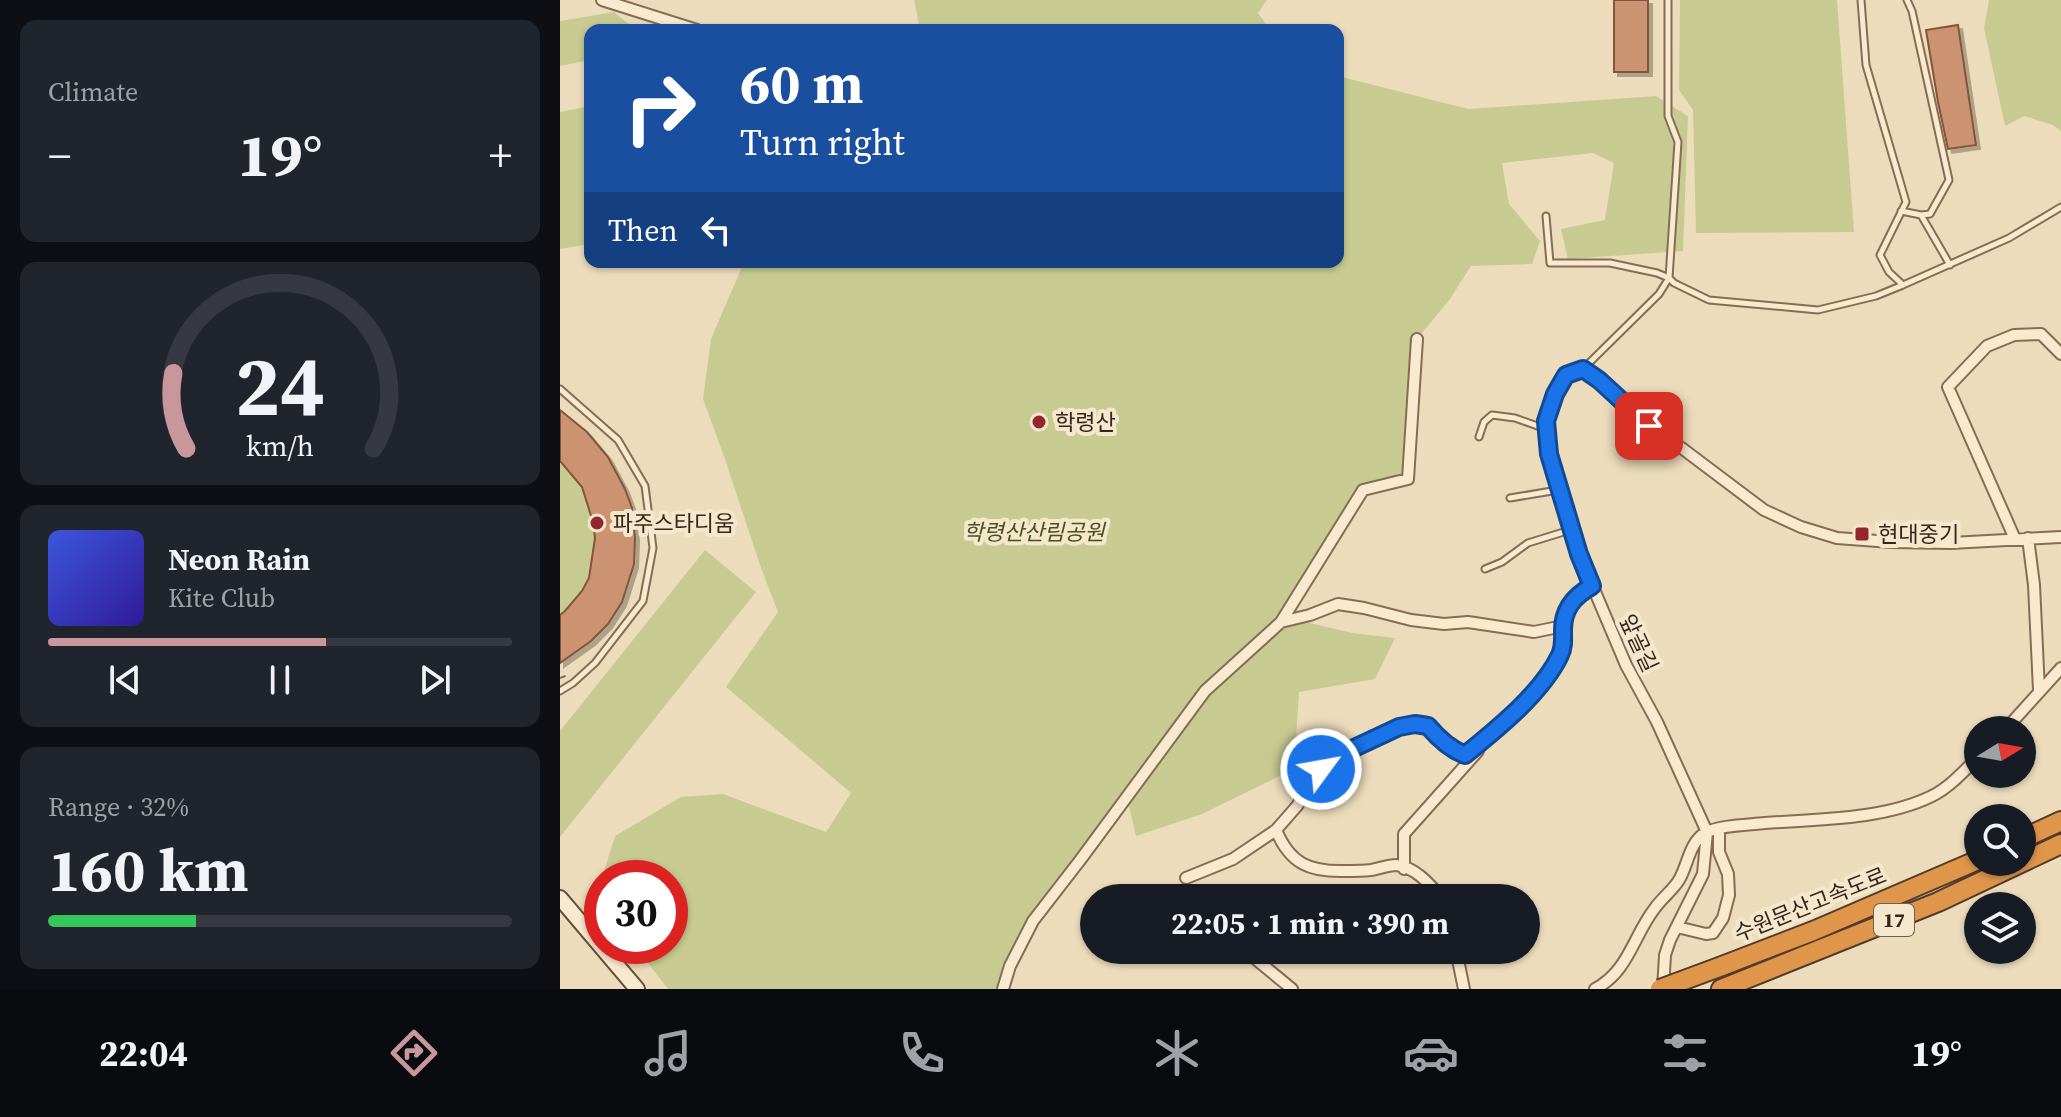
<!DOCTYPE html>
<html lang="en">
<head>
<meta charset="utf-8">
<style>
	:root { --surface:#171b24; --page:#20242c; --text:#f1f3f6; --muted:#9ea1a6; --line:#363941; --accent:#c7979c }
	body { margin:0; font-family:"Source Serif 4","Noto Sans KR",serif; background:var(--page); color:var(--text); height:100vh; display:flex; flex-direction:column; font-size:30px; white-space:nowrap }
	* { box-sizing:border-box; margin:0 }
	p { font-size:26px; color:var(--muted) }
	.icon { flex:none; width:44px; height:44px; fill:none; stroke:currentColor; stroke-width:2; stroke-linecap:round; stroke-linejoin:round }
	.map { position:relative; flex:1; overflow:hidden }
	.panel { display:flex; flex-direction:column; gap:20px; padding:20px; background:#0d0f14; width:560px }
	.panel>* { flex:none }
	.hud { position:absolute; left:24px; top:24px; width:760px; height:244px; border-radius:16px; box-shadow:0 2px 6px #0004; background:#1a4fa0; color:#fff; overflow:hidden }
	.needle { width:52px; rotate:79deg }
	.fabs { position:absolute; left:1404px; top:716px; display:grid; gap:16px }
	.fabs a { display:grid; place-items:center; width:72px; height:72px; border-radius:50%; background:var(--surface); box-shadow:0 2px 6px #0004; font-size:40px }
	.speed { position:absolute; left:24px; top:860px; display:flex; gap:16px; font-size:40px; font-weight:700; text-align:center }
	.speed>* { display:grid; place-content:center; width:104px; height:104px; border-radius:50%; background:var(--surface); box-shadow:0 2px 6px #0004; line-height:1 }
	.speed .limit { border:12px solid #d22; background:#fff; color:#111 }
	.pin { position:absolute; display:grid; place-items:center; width:68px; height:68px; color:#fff; margin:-34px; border-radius:16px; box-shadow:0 4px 12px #0006 }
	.me { position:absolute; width:88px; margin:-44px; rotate:58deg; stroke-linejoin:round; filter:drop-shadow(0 0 6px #0008) }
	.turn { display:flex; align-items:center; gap:28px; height:168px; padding:0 24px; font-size:36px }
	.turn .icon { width:104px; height:104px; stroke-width:2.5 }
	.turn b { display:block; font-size:56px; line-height:68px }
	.then { display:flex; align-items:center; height:76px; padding:0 24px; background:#0003; gap:16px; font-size:30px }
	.big { font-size:60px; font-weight:700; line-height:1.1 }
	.panel .card { flex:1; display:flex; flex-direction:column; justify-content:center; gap:12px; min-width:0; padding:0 28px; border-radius:16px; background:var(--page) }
	.panel .dial { align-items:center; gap:0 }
	.dial svg { height:208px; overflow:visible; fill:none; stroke:var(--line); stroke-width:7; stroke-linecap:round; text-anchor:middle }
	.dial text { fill:var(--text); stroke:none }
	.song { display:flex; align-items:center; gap:24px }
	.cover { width:96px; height:96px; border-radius:12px; background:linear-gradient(135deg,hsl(230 70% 55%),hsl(250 70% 35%)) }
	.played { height:8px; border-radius:4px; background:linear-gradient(90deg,var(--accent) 60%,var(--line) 60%) }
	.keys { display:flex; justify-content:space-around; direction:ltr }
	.heat { display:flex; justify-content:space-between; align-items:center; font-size:44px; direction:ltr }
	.charge { height:12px; border-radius:6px; background:linear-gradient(90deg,#34c759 32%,var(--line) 0) }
	.trip { position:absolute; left:520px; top:884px; width:460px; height:80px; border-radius:40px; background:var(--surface); box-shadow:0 2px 6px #0004; font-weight:700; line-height:80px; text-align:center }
	.menu { display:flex; height:128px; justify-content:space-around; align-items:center; background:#090b0e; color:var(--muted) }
	.menu .icon { width:56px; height:56px }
	.menu .current { color:var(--accent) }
	.menu b { font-size:36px; color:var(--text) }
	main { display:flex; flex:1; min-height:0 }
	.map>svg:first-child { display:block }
	.green { fill:#c7cb91 }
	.building { fill:#cc9372; stroke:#84553c; stroke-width:2; filter:url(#shadow) }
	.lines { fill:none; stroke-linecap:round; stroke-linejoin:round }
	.lane-casing { stroke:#856c56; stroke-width:9 }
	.street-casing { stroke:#856c56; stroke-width:14 }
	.secondary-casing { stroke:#664e39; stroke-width:18 }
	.highway-casing { stroke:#523b2b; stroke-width:22 }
	.path { stroke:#856c56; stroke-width:2; stroke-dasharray:6 4; stroke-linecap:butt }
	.lane { stroke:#f9eacf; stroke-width:5 }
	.street { stroke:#f9eacf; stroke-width:10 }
	.secondary { stroke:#f9eacf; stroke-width:14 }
	.highway { stroke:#df964b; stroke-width:18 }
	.highway-bridge-casing { stroke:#523b2b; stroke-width:22; stroke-linecap:butt }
	.highway-bridge { stroke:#df964b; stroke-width:18 }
	.route-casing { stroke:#114b97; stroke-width:20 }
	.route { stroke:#1a73e8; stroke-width:14 }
	.poi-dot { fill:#94262d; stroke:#f5e7cc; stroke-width:3 }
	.labels { text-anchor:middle; stroke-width:8; stroke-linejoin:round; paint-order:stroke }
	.shield { fill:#f5e7cc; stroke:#6e6050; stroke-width:2 }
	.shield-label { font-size:20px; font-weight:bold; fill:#34261b }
	.poi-label { font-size:22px; fill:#34261b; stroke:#f5e7cc; text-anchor:start }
	.park-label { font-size:22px; font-style:italic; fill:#475121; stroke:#f5e7cc }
	.street-label { font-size:22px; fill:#34261b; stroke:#f5e7cc }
</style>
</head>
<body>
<main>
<section class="panel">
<div class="card"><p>Climate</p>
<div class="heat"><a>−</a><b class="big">19°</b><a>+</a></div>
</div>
<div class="card dial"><svg viewBox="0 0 100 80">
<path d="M14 69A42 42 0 1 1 86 69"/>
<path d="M14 69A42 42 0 0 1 9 40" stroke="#c7979c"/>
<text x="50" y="56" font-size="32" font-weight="700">24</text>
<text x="50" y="72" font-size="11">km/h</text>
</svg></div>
<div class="card">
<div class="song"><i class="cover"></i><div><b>Neon Rain</b><p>Kite Club</p></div></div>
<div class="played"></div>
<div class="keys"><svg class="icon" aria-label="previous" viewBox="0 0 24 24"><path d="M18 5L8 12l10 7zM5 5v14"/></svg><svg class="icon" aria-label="pause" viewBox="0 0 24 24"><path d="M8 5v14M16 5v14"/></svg><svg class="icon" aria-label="next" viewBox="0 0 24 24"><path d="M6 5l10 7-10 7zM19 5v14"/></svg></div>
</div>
<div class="card"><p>Range · 32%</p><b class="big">160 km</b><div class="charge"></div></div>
</section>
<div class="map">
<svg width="1501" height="989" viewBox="0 0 1501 989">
	<defs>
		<filter id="shadow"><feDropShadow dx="4" dy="4" stdDeviation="0" flood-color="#0004"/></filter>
	</defs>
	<rect width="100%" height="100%" fill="#eddcbc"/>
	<path class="green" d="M354,0H707L698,13L710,30H360Z
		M1120,0H1277L1294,232L1136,233L1133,110L1119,90Z
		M1429,0H1501V131L1493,125L1464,116L1445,126L1424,28Z
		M54,12L76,30H30V60L0,66V21Z
		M778,76L908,109L1096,96L1128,116L1123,251L1008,259L1001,229L1045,220L1054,163L1033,153L942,163L949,204L980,241L972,264L911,266L890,299L857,339L848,479L845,487L803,490L729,618L792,633L835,638L815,679L739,692L734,769L642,814L576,836L569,806L549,824L459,938L443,989H108L75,946H110V878H42L55,836L121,797L163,794L266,832L291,793L166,687L218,612L200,565L165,459L143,399L151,339L184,262H778Z
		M30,106V244L0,249V112Z
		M0,410L27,432L48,457L65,489L72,508L75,538L62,602L48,624L31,641L0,663Z
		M145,550L196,592L0,837V731Z"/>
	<path class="building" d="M1054,0H1088V72H1054Z
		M1398,25L1416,145L1388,149L1378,102L1366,30Z
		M0,410L27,432L48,457L65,489L72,508L75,538L74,564L62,602L48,624L31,641L0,663V615L5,611L22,591L29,578L35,538L33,522L22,487L0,461Z"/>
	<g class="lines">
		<defs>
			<path id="lane" d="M1301,0L1306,65L1346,202L1320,255L1329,272L1343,285
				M1347,0L1352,11L1389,180L1370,214L1361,215L1390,265
				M1341,211L1361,215
				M986,216L990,263H1050L1097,273L1109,278L1114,283L1149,300L1258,310L1316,296L1343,285L1449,238L1501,207
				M1024,368L1099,294L1109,278L1118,142L1108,116V0
				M0,389L58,440L85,486L93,548L83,601L35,663L13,683L0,691
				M919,437L924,422L932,415L955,418L986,429
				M950,498L998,490
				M925,569L942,562L968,543L1010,530"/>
			<path id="street" d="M42,0L137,30
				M1468,538L1474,585L1479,690
				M1455,539L1388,387L1427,346L1454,335L1481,334L1501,354
				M721,622L750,615L778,604L804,608L851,620L884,624L908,622L974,632L1003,626
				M1445,730L1501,668
				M844,869V834L918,751
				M626,878L673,859L716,830
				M881,898C870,884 855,867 836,865C828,865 818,869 811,870C802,871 794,871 785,871C750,872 730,864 716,830L737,806L761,769L777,756L839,727L855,724L868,726C878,738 890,749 905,755C937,730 982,693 1000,655C1004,647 1003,639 1003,630C1003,609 1014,596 1032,586
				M1117,927L1146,934L1153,933L1163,918L1169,895L1168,874L1159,852V830
				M681,950L687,952L732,989
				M896,950L904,989
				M443,989L450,966L473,921L521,859L645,691L721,622L803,490L848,479L857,339
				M1035,989C1069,971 1073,936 1095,908C1102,898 1113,890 1119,880C1128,865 1129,843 1145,833C1160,825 1188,825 1205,823C1259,819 1323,820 1372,796C1390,787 1404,771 1418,757
				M1103,989L1105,955L1110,940L1143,874L1147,832L1097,722L1066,665L1019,554L989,454L986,421L995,394L1006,375L1023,369L1039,380L1089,426L1123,449L1204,510L1241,527L1277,538L1331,542L1391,543L1501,537"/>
			<path id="secondary" d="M0,898L77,989"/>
			<path id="highway" d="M1462,839L1501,821
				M1162,966L1253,931L1418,860
				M1161,989L1378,902L1501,844"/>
		</defs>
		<use href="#lane" class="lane-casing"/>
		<use href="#street" class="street-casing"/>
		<use href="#secondary" class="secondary-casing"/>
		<use href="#highway" class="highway-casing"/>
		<path class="path" d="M0,678L8,675"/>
		<use href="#lane" class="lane"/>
		<use href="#street" class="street"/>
		<use href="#secondary" class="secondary"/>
		<use href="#highway" class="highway"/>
		<defs>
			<path id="highway-bridge" d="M1100,989L1162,966"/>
		</defs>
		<use href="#highway-bridge" class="highway-bridge-casing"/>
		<use href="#highway-bridge" class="highway-bridge"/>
	</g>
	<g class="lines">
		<defs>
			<path id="route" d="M761,769L777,756L839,727L855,724L868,726C878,738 890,749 905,755C937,729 982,693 1000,655C1004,647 1003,639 1003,630C1003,609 1014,596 1032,586L1019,554L989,454L986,421L995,394L1006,375L1023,369L1039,380L1089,426"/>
		</defs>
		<use href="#route" class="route-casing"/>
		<use href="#route" class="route"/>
	</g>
	<g class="poi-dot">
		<circle cx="479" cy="422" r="8"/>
		<circle cx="37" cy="523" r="8"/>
		<rect x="1294" y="526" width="16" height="16" rx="4"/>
	</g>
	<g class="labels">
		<rect class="shield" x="1314" y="904" width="40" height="32" rx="6"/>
		<g class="shield-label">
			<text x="1334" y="927">17</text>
		</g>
		<g class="poi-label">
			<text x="495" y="430">학령산</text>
			<text x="53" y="531">파주스타디움</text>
			<text x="1318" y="542">현대중기</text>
		</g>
		<g class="park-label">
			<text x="474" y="540">학령산산림공원</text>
		</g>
		<g class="street-label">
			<text transform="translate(1079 643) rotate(65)" y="8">앞골길</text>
			<text transform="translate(1250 904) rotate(-22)" y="8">수원문산고속도로</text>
		</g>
	</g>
</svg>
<div class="fabs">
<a><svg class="needle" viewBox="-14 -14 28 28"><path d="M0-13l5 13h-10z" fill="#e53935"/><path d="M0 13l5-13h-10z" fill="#9ea1a6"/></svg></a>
<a><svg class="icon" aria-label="search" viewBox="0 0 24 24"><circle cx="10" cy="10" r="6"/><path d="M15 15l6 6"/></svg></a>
<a><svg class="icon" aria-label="layers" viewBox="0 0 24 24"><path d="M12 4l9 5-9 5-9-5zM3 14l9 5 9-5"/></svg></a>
</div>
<div class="speed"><div class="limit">30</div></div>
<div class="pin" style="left:1089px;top:426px;background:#d93025"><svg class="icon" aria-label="arrive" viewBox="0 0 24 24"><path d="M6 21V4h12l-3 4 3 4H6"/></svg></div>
<svg class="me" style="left:761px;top:769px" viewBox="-20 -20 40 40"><circle r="17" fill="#1a73e8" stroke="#fff" stroke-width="3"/><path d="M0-11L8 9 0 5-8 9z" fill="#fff"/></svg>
<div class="trip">22:05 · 1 min · 390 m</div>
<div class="hud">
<div class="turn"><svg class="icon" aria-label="right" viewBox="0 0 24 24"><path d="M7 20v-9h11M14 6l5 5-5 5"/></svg><div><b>60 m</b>Turn right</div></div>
<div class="then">Then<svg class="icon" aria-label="left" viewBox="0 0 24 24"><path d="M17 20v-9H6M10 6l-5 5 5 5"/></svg></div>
</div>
</div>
</main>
<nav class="menu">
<b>22:04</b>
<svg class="icon current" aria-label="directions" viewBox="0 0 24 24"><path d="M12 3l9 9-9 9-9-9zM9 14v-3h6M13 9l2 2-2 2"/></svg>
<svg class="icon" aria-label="music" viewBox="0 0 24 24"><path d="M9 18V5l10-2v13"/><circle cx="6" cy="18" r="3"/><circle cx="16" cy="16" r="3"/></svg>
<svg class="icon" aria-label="phone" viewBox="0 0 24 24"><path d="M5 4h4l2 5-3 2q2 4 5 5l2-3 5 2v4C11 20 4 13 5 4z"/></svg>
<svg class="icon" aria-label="climate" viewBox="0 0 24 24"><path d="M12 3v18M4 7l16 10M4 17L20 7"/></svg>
<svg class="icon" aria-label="car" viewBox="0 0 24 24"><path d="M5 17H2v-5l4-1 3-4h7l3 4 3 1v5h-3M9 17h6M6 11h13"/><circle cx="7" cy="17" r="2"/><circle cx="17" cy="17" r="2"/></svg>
<svg class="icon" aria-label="filters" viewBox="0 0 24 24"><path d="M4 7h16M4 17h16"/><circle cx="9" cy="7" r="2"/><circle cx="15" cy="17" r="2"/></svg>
<b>19°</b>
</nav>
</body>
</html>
